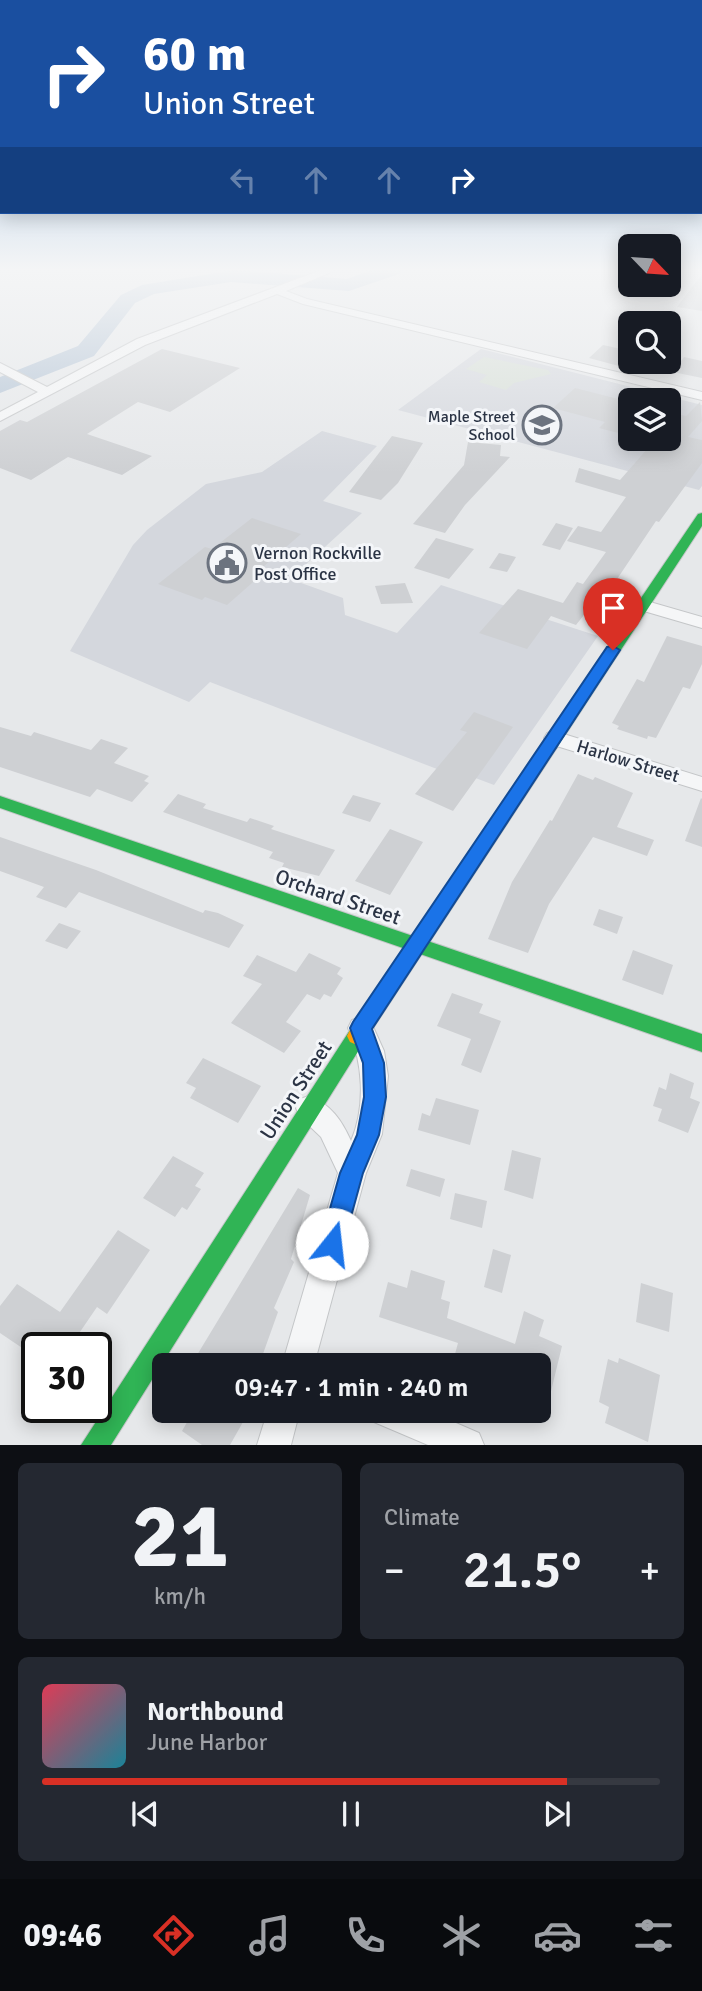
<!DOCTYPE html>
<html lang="en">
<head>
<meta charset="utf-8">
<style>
	:root { --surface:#171b24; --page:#242831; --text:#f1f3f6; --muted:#9ea1a6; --line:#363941; --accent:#d93025 }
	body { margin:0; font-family:Signika,sans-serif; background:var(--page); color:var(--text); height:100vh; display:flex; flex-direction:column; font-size:26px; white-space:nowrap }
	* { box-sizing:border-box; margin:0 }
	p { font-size:23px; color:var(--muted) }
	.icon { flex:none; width:38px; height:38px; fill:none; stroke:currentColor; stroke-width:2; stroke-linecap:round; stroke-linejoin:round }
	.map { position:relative; height:1445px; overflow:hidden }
	.panel { display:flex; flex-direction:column; gap:18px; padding:18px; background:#0d0f14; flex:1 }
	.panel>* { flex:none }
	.top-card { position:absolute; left:0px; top:0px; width:704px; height:214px; box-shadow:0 4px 18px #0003; background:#1a4fa0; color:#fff; overflow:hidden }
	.needle { width:46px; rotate:115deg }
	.fabs { position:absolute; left:618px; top:234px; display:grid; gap:14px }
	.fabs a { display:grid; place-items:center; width:63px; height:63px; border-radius:10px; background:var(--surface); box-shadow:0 4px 18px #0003; font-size:35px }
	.speed { position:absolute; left:21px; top:1332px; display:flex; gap:14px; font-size:35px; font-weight:700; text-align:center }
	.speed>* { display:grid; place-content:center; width:91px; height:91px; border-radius:50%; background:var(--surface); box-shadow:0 4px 18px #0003; line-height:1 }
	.speed .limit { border:4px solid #111; border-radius:10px; background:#fff; color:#111 }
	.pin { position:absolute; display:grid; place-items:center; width:60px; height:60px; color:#fff; margin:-72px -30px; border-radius:50% 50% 50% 0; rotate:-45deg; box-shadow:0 0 7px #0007 }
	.pin .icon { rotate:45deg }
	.me { position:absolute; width:77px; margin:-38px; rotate:16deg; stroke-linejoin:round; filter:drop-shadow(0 0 5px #0008) }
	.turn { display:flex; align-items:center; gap:24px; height:147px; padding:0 28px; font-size:32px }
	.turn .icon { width:91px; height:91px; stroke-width:2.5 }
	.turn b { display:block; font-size:49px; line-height:60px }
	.lanes { display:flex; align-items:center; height:66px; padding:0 28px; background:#0003; justify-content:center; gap:35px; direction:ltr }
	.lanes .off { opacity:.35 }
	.big { font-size:52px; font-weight:600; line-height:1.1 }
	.panel .tile { flex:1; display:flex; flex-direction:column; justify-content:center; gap:10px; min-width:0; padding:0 24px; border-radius:10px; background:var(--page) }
	.panel .dial { align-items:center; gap:0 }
	.dial b { font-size:91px; line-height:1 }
	.song { display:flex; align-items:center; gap:21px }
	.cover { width:84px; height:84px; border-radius:10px; background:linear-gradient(135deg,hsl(350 70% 55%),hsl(190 70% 35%)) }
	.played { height:7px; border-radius:4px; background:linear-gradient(90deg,var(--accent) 85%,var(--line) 85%) }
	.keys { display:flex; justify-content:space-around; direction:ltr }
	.heat { display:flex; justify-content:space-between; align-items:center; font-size:38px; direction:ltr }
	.panel .tiles { flex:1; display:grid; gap:18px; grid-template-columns:1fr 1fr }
	.tile:last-child { grid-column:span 2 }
	.trip { position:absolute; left:152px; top:1353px; width:399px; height:70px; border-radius:10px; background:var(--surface); box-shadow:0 4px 18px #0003; font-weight:600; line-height:70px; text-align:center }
	.tab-bar { display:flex; height:112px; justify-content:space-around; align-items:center; background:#090b0e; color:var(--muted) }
	.tab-bar .icon { width:49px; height:49px }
	.tab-bar .current { color:var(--accent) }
	.tab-bar b { font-size:32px; color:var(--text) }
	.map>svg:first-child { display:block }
	.built { fill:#d4d7dd; fill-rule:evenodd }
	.green { fill:#d6ded6 }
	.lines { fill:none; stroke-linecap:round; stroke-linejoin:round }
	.river { fill:#b4c4d5; fill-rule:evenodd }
	.building { fill:#ced0d3 }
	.street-casing { stroke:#c4c6c8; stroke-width:2 }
	.fast-casing { stroke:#c4c6c8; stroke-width:2 }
	.slow-casing { stroke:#c4c6c8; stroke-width:2 }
	.street { fill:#f5f6f7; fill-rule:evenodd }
	.fast { fill:#30b455; fill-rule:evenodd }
	.slow { fill:#ff9f0a; fill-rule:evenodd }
	.route { fill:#1a73e8; stroke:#114b97; stroke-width:2 }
	.labels { text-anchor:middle; stroke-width:6; stroke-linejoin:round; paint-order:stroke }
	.far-poi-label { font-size:16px; fill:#2b3445; stroke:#f4f6f9; text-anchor:end }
	.poi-label { font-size:18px; fill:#2b3445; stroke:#f4f6f9; text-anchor:start }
	.street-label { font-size:18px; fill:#2b3445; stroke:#f4f6f9 }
	.near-street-label { font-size:21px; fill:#2b3445; stroke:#f4f6f9 }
</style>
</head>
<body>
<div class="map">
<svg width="702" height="1445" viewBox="0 0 702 1445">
	<rect width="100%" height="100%" fill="#e6e8ea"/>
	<path class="built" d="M481,349L702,405V486L699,490L398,410ZM630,401H668V439H630Z
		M322,431L377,446L323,501L362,513L290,579L343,598L345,615L397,633L441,585L598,636L494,785L449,768L437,769L210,682L189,702L70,651L133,545L147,530L206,484L262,472Z"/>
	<path class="green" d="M484,357L548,370L551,374L514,383L506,390L479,382L487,375L466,369Z"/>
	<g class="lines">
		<path class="river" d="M235,270L347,279L372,270H402L399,274L349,291L231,282L154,294L135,303L94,356L0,393V377L78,346L121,295L142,285Z"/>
	</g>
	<path class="building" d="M702,274V311L677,307Z
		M603,345L630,351V369L589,358Z
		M162,349L240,368L170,412L138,402L87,434L152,456L122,475L68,457L31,480L0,468V431L20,420L27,422Z
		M684,357L702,361V378L673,372Z
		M575,388L630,402V436L599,428L605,422L553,408Z
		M700,402L702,421L688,437L702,440V463L659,522L656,521L599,606H591L576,625L551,616L527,649L479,633L518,589L563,603L577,582L583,584L606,552L567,541L578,526L601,532L626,497L575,482L579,468L620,480L656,439H668V412L686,416Z
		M392,436L423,443L398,483L381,500L349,492Z
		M468,442L501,445L500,456L510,457L465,505L445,533L413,524L464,465Z
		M252,518L301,534L263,567L268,569L227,605L205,597L202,600L158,584L205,547L212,549Z
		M556,523L573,528L560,550L542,545Z
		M436,538L474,549L449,579L414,568Z
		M499,553L516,557L507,572L489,568Z
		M405,583L413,603L381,604L375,586Z
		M667,636L702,646V664L690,689L683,687L656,738L648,736L647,739L617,729L619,726L612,723L621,707L637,679L644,682Z
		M474,712L513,727L453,811L415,794L467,732L460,730Z
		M0,727L31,736L34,732L91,750L101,739L128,748L114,763L149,776L144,781L149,783L132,802L97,789L90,797L0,767Z
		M578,774L593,780L595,777L633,793L617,827L654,840L647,856L593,837L549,904L528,953L488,939L512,882L550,820L552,821Z
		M178,794L206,804L203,808L247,822L250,818L274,826L271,829L335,850L319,876L282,867L284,863L269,858L273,852L163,812Z
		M353,795L381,803L370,822L342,813Z
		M701,798L702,799V847L685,841Z
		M390,829L423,842L390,895L355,881Z
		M0,837L96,870L203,913L205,910L218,913L244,925L229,948L79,892L66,908L36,897L44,887L0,871Z
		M599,909L623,917L617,934L593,925Z
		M59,923L81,931L67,949L45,941Z
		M633,950L673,965L663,995L622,980Z
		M309,953L341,968L337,974L343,978L331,997L324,994L320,1000L307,994L286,1022L301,1031L284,1053L231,1023L262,984L243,976L257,955L296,972Z
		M452,993L483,1004L479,1013L501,1021L481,1073L461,1065L471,1039L437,1026Z
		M203,1058L261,1086L238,1123L190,1098L196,1088L186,1083Z
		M670,1073L694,1083L690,1098L700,1102L688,1133L658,1121L662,1109L653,1106L659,1087L666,1090Z
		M436,1098L479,1110L470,1145L418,1130L422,1113L430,1116Z
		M512,1150L541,1158L533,1199L504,1190Z
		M173,1156L204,1173L195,1186L201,1189L187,1210L182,1207L175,1217L143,1198Z
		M411,1169L445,1179L440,1197L406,1186Z
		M298,1188L310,1195L291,1259L294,1262L274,1308L278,1312L259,1365H191Z
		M455,1193L487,1201L482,1228L450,1219Z
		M118,1230L150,1250L107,1314L97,1307L69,1348H37V1358L0,1333V1306L17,1284L60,1312Z
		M493,1249L511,1255L502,1293L484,1287Z
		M411,1270L445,1281L441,1299L450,1302L447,1318L515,1344L524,1311L544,1320L539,1336L562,1346L545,1416L539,1415V1365H452L458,1343L379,1317L388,1282L407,1288Z
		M641,1283L673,1293L669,1332L636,1322Z
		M619,1358L660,1375L648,1442L605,1423L609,1407L599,1402L608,1359L618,1363Z
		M194,1410H227L243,1422L230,1445H202L182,1431Z"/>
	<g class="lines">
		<defs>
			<path id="street" d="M321,270H336L286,291L307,299L702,392V400L303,304L277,294L145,345L0,421V412L38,392L0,372V363L47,387L137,339Z
				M643,600L702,617V628L637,609L635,605L637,601Z
				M554,731L702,777V791L547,743L544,738L547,733Z
				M361,1017L370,1020L384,1051L388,1076L382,1134L366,1173L314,1365H282L338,1173L321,1137L300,1117L296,1108L300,1099L309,1096C331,1104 342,1121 351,1141C366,1106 363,1063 348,1028L352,1020Z
				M268,1410H300L291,1445H257Z
				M370,1410H426L479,1433L484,1445H428L374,1422Z"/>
			<path id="fast" d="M702,513V526L556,749H544L542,745L544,741L698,514Z
				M0,796L702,1034V1052L0,808Z
				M357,1027L364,1030L367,1036L364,1042L111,1445H81L350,1030Z"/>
			<path id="slow" d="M550,739L558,745L556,749L364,1042L357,1045L350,1042L347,1036L350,1030L544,741Z"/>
		</defs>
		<use href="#street" class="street-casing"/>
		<use href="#fast" class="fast-casing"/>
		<use href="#slow" class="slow-casing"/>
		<use href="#street" class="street"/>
		<use href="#fast" class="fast"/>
		<use href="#slow" class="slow"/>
	</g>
	<linearGradient id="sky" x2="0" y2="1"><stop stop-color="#93bae0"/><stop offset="0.57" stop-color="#f4f5f6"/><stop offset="1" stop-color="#f4f5f6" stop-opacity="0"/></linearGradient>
	<rect width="702" height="473" fill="url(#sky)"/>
	<path class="route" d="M613,646L620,650L372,1029L384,1063L386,1097L379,1135L363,1173L341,1253L332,1256L324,1253L320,1244L340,1173L357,1135L364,1097L363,1063L350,1028L353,1022L607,647Z"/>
	<defs>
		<symbol id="school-ring" viewBox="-11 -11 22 22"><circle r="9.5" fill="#f4f6f9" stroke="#6c737f" stroke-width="1.5"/><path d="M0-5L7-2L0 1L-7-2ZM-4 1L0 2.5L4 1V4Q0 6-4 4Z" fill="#6c737f"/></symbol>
		<symbol id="civic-ring" viewBox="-11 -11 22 22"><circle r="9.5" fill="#f4f6f9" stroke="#6c737f" stroke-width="1.5"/><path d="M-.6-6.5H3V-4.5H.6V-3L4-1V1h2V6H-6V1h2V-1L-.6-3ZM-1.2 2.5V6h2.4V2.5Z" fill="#6c737f"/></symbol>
	</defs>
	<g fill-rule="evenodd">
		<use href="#school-ring" x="520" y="403" width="44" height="44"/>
		<use href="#civic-ring" x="205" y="541" width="44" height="44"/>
	</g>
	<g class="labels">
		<g class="far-poi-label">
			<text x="515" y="422">Maple Street<tspan x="515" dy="18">School</tspan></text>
		</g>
		<g class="poi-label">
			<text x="254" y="559">Vernon Rockville<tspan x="254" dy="21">Post Office</tspan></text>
		</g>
		<g class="street-label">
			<text transform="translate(628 761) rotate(17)" y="6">Harlow Street</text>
		</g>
		<g class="near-street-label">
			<text transform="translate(338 897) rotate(19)" y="7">Orchard Street</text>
			<text transform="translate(296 1090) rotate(-57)" y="7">Union Street</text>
		</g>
	</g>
</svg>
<div class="fabs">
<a><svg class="needle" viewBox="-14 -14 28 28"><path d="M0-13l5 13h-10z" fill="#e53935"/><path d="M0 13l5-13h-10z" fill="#9ea1a6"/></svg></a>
<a><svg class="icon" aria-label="search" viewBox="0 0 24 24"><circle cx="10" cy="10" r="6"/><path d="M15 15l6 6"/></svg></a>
<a><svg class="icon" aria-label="layers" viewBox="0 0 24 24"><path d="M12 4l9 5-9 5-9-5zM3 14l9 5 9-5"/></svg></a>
</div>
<div class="speed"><div class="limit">30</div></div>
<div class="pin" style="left:613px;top:650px;background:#d93025"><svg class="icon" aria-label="arrive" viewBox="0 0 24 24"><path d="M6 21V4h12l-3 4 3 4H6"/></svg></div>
<svg class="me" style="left:332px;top:1244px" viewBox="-20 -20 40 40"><circle r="19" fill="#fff"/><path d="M0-13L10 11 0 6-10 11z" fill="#1a73e8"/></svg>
<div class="trip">09:47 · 1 min · 240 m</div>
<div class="top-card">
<div class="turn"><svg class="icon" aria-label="right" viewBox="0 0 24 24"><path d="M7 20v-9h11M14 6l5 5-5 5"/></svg><div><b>60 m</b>Union Street</div></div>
<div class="lanes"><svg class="icon off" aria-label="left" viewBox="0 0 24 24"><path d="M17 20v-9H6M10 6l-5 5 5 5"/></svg><svg class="icon off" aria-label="ahead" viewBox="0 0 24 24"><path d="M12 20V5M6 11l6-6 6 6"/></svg><svg class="icon off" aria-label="ahead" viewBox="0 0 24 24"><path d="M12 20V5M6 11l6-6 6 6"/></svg><svg class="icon" aria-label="right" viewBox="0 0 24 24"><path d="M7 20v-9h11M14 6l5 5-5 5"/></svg></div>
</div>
</div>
<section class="panel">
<div class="tiles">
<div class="tile dial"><b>21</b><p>km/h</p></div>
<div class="tile"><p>Climate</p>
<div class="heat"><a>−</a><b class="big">21.5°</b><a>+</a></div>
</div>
<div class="tile">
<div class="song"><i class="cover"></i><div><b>Northbound</b><p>June Harbor</p></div></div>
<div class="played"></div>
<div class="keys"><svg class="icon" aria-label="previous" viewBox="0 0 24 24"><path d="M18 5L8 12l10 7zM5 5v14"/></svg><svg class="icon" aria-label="pause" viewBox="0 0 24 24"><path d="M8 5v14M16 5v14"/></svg><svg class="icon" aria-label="next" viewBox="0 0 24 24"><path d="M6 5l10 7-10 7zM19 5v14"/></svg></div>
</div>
</div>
</section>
<nav class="tab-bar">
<b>09:46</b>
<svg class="icon current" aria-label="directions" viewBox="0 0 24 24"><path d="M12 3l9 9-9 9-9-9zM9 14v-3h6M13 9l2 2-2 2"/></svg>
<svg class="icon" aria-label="music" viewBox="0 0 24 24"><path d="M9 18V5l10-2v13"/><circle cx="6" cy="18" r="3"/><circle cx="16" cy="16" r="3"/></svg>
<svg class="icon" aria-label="phone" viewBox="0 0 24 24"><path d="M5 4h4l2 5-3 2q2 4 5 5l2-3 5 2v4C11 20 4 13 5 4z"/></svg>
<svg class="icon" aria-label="climate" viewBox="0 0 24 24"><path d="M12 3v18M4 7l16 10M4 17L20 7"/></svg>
<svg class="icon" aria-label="car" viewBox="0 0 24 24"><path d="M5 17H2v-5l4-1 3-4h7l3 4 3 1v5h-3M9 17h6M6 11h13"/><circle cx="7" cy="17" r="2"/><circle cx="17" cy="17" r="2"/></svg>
<svg class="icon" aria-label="filters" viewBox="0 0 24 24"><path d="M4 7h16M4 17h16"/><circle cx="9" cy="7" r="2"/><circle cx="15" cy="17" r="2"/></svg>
</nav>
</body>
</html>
